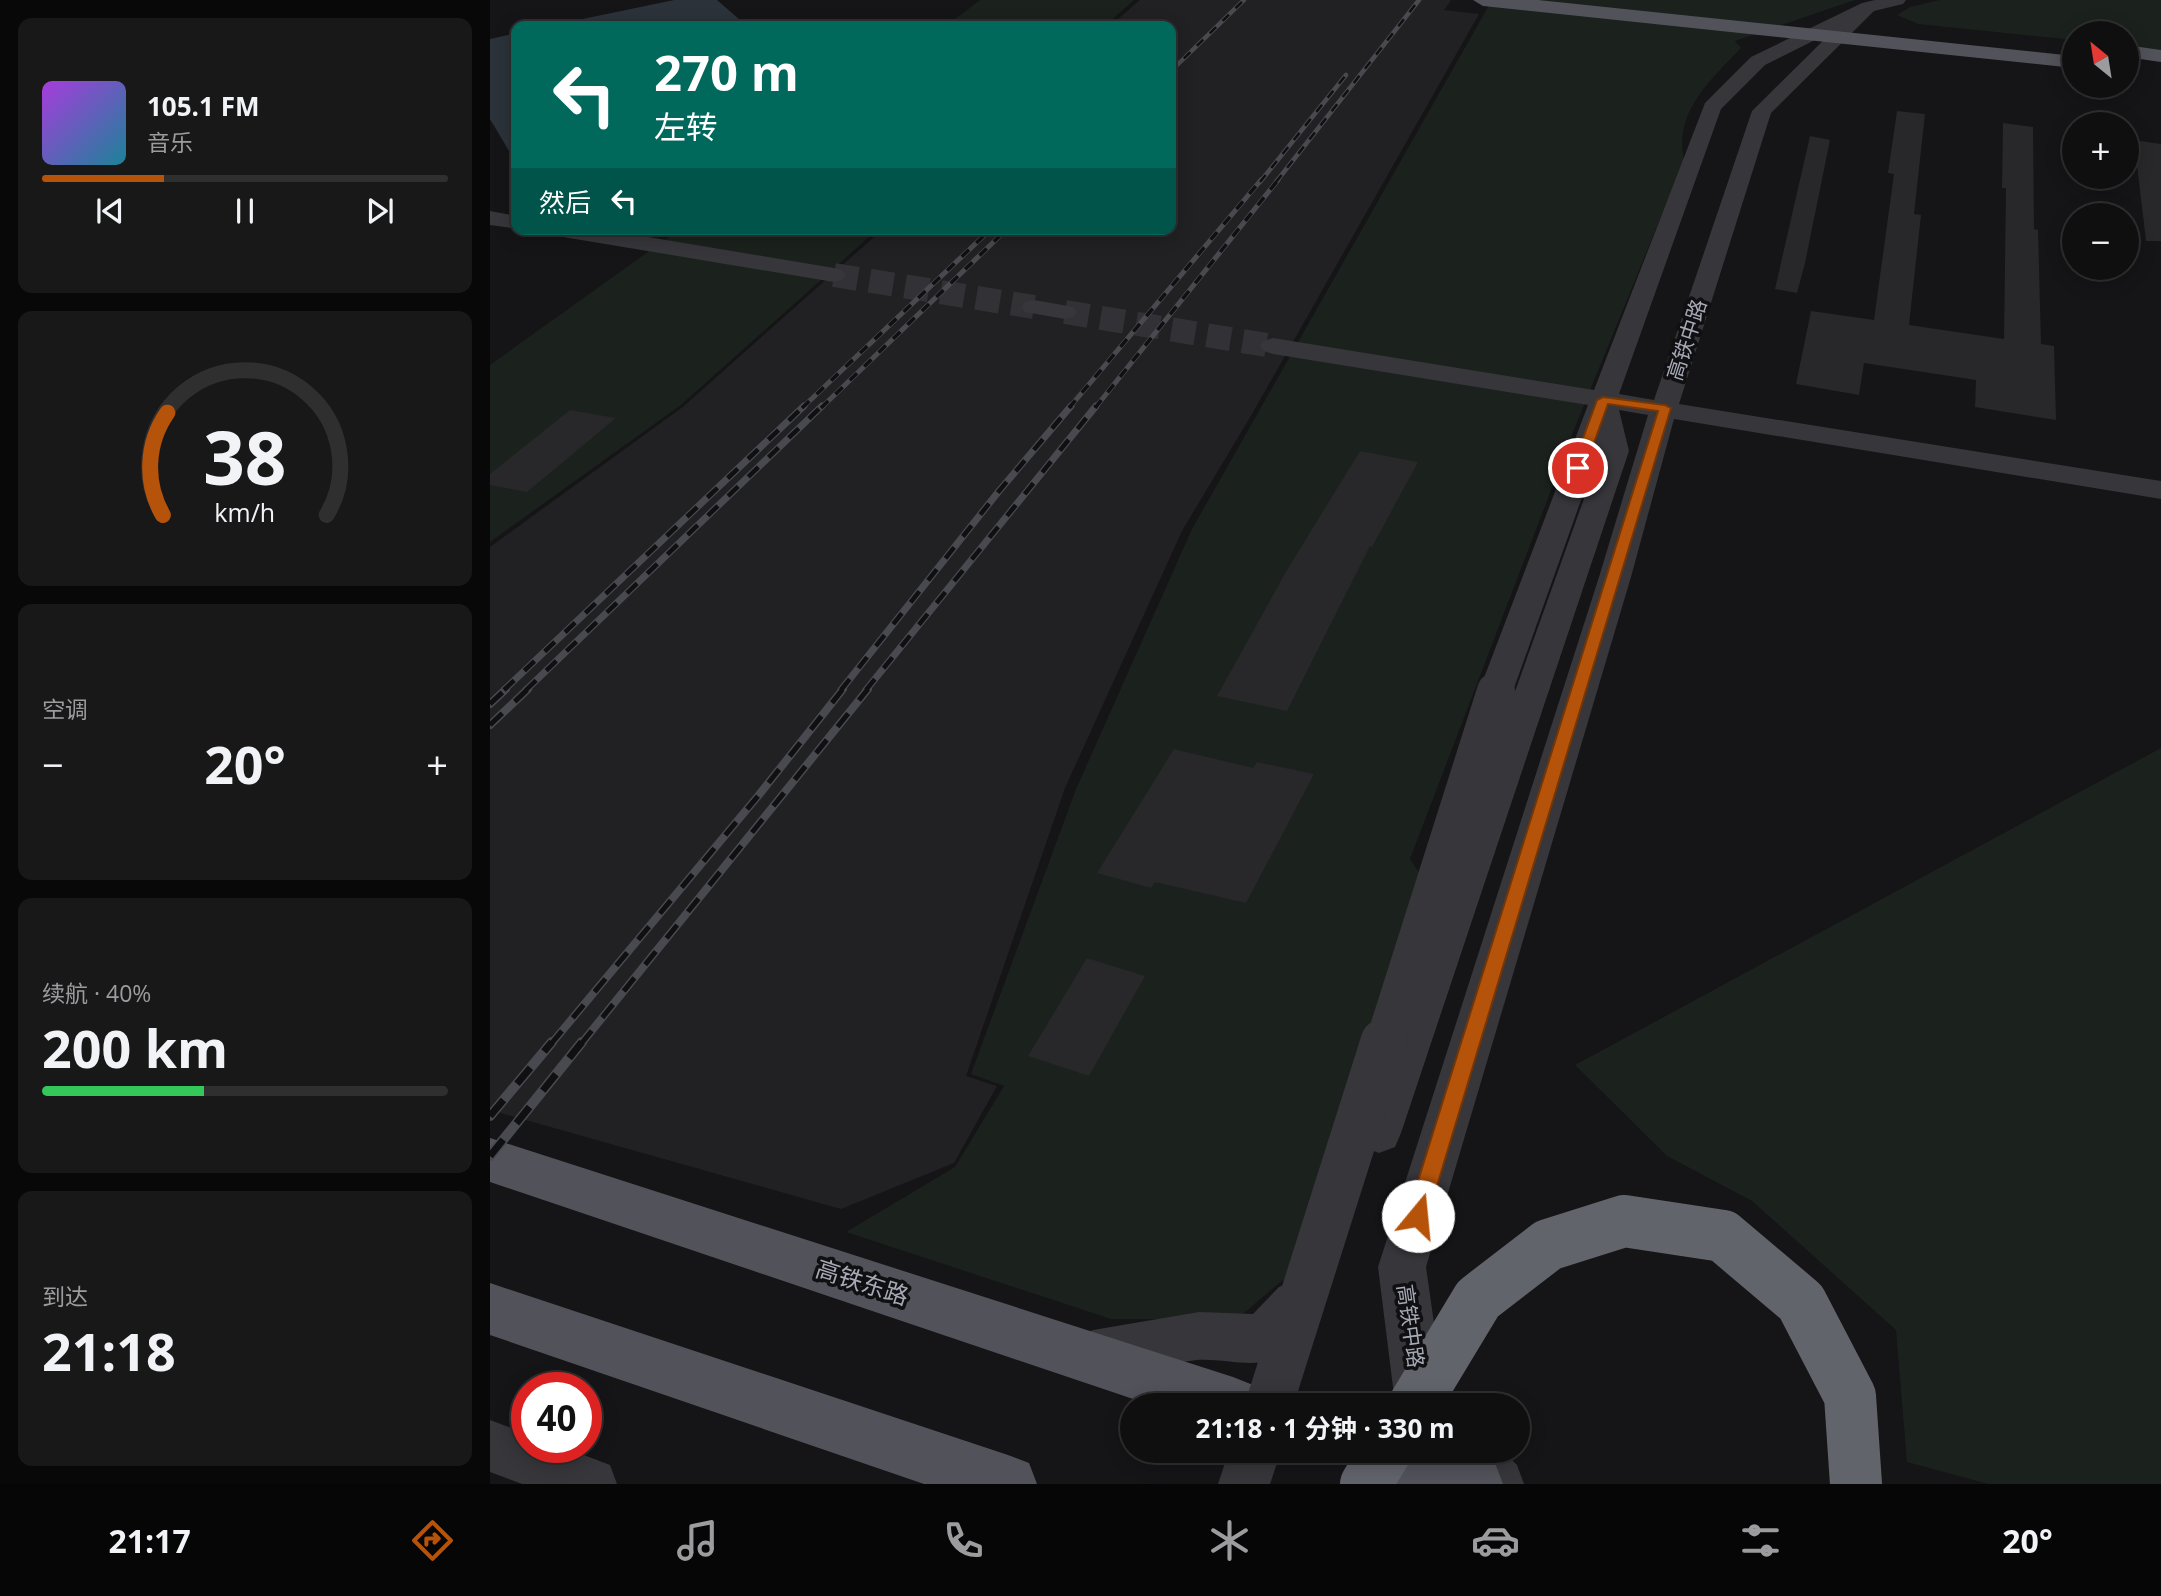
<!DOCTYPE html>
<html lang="zh">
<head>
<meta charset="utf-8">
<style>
	:root { --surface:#100f10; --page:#191819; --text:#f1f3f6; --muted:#9c9c9f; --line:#302f30; --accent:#b45309 }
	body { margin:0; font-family:"Open Sans","Noto Sans SC",sans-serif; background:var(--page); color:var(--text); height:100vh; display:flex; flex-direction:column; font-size:26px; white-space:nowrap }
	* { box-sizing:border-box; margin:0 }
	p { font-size:23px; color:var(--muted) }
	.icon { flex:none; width:38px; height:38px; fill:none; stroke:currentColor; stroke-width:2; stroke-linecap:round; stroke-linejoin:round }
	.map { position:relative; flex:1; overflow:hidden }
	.side { display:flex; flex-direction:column; gap:18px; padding:18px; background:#090809; width:490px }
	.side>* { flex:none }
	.hud { position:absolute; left:21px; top:21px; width:665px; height:214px; border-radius:14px; box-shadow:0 4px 18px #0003,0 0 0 2px var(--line); background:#00695c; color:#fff; overflow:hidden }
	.needle { width:46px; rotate:330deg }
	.controls { position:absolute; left:1572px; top:21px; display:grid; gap:14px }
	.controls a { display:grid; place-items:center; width:77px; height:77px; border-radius:50%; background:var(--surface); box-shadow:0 4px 18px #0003,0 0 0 2px var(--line); font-size:35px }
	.speed { position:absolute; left:21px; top:1372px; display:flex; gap:14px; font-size:35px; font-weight:700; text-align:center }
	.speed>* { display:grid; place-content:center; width:91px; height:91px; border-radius:50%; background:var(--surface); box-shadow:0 4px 18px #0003,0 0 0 2px var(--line); line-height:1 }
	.speed .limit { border:10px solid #d22; background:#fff; color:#111 }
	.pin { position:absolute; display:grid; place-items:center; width:60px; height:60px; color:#fff; margin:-30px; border:4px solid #fff; border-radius:50%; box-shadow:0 2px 7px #0007 }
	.me { position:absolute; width:77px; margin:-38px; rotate:17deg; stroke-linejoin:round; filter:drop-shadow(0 0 5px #0008) }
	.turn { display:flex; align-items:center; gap:24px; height:147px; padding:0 28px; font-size:32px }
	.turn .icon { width:91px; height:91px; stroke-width:2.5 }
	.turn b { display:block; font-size:49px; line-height:60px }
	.then { display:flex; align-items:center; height:66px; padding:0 28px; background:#0003; gap:14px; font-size:26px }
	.big { font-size:52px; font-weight:700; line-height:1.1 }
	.side .card { flex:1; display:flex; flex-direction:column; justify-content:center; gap:10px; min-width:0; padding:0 24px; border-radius:14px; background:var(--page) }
	.side .dial { align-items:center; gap:0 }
	.dial svg { height:182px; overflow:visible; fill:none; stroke:var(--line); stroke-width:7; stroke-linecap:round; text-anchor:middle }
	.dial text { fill:var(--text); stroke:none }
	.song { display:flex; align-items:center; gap:21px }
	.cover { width:84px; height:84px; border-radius:10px; background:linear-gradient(135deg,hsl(280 70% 55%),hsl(190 70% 35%)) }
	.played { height:7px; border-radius:4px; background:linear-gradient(90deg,var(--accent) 30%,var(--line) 30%) }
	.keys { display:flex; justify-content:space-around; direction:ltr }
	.heat { display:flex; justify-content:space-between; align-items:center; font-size:38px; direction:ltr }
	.charge { height:10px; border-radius:5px; background:linear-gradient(90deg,#34c759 40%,var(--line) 0) }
	.trip { position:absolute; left:630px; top:1393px; width:410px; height:70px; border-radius:35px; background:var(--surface); box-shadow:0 4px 18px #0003,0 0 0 2px var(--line); font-weight:700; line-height:70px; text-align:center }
	.tabs { display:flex; height:112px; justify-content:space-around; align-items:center; background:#060606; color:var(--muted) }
	.tabs .icon { width:49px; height:49px }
	.tabs .on { color:var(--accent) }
	.tabs b { font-size:32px; color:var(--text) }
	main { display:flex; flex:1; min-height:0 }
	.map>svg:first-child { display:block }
	.built { fill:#212023 }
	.green { fill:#1b211c }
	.water { fill:#2b323a }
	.building { fill:#28272a }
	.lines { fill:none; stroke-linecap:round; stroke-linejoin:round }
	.minor-tunnel { stroke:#323236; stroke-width:24; stroke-dasharray:24 12; stroke-linecap:butt }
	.minor { fill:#36363b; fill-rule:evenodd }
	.major { fill:#52535a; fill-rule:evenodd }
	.rail-far4-casing { stroke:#494a50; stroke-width:4.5 }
	.rail-far3-casing { stroke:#494a50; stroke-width:5 }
	.rail-far2-casing { stroke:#494a50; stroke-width:7 }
	.rail-far1-casing { stroke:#494a50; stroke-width:8 }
	.rail-casing { stroke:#494a50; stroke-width:10 }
	.rail-far4 { stroke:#100f11; stroke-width:2.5; stroke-dasharray:9; stroke-linecap:butt }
	.rail-far3 { stroke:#100f11; stroke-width:3.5; stroke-dasharray:10; stroke-linecap:butt }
	.rail-far2 { stroke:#100f11; stroke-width:4.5; stroke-dasharray:14; stroke-linecap:butt }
	.rail-far1 { stroke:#100f11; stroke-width:5; stroke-dasharray:17; stroke-linecap:butt }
	.rail { stroke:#100f11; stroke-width:7; stroke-dasharray:21; stroke-linecap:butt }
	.minor-bridge-far1 { stroke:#36363b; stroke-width:38 }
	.minor-bridge { stroke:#36363b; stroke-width:47 }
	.highway-bridge { stroke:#62646c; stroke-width:52 }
	.route { fill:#b45309; stroke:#753606; stroke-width:2 }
	.labels { text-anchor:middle; stroke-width:7; stroke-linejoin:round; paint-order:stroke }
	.street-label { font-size:21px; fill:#a6aab6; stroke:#100f11 }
	.near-street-label { font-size:24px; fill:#a6aab6; stroke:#100f11 }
</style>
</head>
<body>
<main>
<section class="side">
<div class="card">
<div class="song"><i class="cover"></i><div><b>105.1 FM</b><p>音乐</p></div></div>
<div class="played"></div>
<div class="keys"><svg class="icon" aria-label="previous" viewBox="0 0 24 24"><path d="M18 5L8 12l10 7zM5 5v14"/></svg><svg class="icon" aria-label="pause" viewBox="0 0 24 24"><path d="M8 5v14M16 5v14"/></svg><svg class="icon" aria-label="next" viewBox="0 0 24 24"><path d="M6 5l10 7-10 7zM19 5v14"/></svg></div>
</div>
<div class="card dial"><svg viewBox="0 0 100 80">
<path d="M14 69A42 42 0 1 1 86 69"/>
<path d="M14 69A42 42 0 0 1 16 24" stroke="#b45309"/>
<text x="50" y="56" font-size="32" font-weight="700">38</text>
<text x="50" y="72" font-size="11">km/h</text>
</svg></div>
<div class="card"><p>空调</p>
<div class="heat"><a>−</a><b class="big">20°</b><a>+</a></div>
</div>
<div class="card"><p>续航 · 40%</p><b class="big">200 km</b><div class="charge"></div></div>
<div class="card"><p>到达</p><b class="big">21:18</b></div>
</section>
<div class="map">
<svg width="1671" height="1484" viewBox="0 0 1671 1484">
	<rect width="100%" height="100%" fill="#151416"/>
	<path class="built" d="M650,0H961L954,10L989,14L762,414L692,531L575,788L476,1076L507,1086L464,1163L351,1209L0,1110V547L194,406L393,229H681V26H620Z"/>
	<path class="green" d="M490,0H644L615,26H456Z
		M1002,0H1365L1245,41L1251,48C1220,81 1184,111 1194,160L1086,425L920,859L933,878L800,1274L747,1319H621L356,1232L465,1167L514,1086L481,1074L586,789L702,529Z
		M1449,0H1671V50L1636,46V33H1584V40L1428,24L1407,15L1420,7Z
		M190,229H388L191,405L0,542V365Z
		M1671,748V1484H1498L1417,1462L1406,1330L1262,1201L1177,1156L1085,1065Z"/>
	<path class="water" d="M184,0H227L257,26H59Z
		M26,33V163L0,119V39Z"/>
	<path class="building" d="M1407,111L1435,114L1424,214L1431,215L1419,325L1514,339L1516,188H1512L1513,123L1543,127L1544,229L1548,230L1551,344L1564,346L1566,420L1485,407L1486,380L1374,363L1369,395L1306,384L1321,311L1384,320L1404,174L1398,173Z
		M1320,136L1340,140L1315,263L1307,293L1285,289Z
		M1644,140L1671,144V241H1656Z
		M80,410L126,418L37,492L0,485V474Z
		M870,451L928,462L882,547L880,546L797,711L727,696L797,570Z
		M684,749L763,768L767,762L824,774L756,903L665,882L661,888L607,873Z
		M597,958L655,976L599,1076L538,1056Z"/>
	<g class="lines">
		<path class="minor-tunnel" d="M344,275L544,307
			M575,312L783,346"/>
		<path class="minor" d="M1385,0H1416L1413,4L1384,11L1281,113L1189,404L1671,481V499L1184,419L1141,577L936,1267L953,1386L958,1399L956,1405H908L904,1395L888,1267L1109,577L1158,415L1129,410L1139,451L911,1133L905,1147L889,1153L873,1147L867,1133L1111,451L1110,447L1023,691L1018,699L1006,702L994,699L989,691L1098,405L783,354L774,351L770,346L774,341L783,338L1104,390L1215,103L1261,57L1372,3ZM1343,31L1262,111L1164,400L1129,394L1231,109L1275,65Z
			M0,211L26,216L28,229L0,225Z
			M56,229H110L344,268L352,270L356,275L352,280L344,282L67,236L59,234Z
			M544,300L584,307L587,312L584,317L575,319L535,312L532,307L535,302Z
			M806,1280L823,1287L830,1303C823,1319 803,1350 787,1358C763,1369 734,1358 707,1360C669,1364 622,1386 585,1371L578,1354L585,1337L603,1330L709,1312L763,1314L789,1287Z
			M0,1420L37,1434V1447H73L120,1465L127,1484H32L0,1472Z
			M739,1451H791L780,1484H728Z
			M952,1451H1013L1027,1465L1034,1484H973L960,1469Z"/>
		<path class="major" d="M983,0H1048L1584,56V68L993,6Z
			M1636,45L1671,50V62L1636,57Z
			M0,1138L743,1377L763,1385L771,1405H661L0,1182Z
			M0,1283L518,1455L539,1463L547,1484H434L0,1335Z
			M854,1451H971L1005,1463L1013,1484H896L862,1471Z"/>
		<defs>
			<path id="rail-far4" d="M681,71L754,0
				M770,182L856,75
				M786,182L929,0"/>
			<path id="rail-far3" d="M312,408L501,229
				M331,408L517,229
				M579,408L771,180
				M605,408L788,180"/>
			<path id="rail-far2" d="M14,690L314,406
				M36,690L332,406
				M351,690L509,491L581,406
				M376,690L606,406"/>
			<path id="rail-far1" d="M0,704L16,689
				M0,725L38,689
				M61,1044L268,796L353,689
				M91,1044L378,689"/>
			<path id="rail" d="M0,1116L62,1042
				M0,1156L92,1042"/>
		</defs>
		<use href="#rail-far4" class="rail-far4-casing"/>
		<use href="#rail-far3" class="rail-far3-casing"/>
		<use href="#rail-far2" class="rail-far2-casing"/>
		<use href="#rail-far1" class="rail-far1-casing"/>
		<use href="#rail" class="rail-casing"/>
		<use href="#rail-far4" class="rail-far4"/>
		<use href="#rail-far3" class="rail-far3"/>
		<use href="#rail-far2" class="rail-far2"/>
		<use href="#rail-far1" class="rail-far1"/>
		<use href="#rail" class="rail"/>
		<path class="minor-bridge-far1" d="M894,1044L1006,691"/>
		<path class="minor-bridge" d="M779,1405L894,1042"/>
		<path class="highway-bridge" d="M924,1405L988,1299L1058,1245L1134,1221L1233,1236L1311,1302L1360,1396L1366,1484
			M876,1484L896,1451"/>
	</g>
	<path class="route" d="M1113,397L1175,405L1181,408L938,1216L935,1222L928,1225L920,1222L917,1216L1168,411L1118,404L1095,468L1088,472L1084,471L1082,468L1107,400Z"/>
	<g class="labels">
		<g class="street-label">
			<text transform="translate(1197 340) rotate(-72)" y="7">高铁中路</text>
			<text transform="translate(920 1326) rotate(82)" y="7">高铁中路</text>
		</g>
		<g class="near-street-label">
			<text transform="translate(372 1283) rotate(18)" y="8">高铁东路</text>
		</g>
	</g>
</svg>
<div class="controls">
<a><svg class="needle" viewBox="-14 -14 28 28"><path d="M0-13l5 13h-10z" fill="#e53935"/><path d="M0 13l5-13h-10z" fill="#9c9c9f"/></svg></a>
<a>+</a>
<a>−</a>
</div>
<div class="speed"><div class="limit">40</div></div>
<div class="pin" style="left:1088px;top:468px;background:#d93025"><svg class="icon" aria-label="arrive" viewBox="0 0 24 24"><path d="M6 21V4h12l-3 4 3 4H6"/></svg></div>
<svg class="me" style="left:928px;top:1216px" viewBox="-20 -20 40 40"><circle r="19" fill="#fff"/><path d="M0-13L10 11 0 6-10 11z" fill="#b45309"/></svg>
<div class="trip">21:18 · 1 分钟 · 330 m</div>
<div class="hud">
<div class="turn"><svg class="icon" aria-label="left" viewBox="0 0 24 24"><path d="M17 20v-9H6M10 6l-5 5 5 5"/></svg><div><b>270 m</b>左转</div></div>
<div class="then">然后<svg class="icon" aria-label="left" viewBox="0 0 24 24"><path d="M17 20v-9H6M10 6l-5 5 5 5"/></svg></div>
</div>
</div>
</main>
<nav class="tabs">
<b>21:17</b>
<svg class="icon on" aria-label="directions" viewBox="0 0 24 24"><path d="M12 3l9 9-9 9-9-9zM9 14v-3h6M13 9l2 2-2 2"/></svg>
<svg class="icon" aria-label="music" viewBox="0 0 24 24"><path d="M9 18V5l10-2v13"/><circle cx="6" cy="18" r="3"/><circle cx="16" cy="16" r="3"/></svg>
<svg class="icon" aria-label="phone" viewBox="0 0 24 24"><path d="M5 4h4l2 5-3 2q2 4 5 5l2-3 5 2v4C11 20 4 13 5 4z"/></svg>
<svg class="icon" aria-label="climate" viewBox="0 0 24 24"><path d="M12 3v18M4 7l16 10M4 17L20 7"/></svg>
<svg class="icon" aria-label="car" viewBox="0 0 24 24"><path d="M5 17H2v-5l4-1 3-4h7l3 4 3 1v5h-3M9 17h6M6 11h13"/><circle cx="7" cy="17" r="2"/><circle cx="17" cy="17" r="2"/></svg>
<svg class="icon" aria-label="filters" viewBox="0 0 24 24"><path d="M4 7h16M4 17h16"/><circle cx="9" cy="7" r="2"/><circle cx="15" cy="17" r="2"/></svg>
<b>20°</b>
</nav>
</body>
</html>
